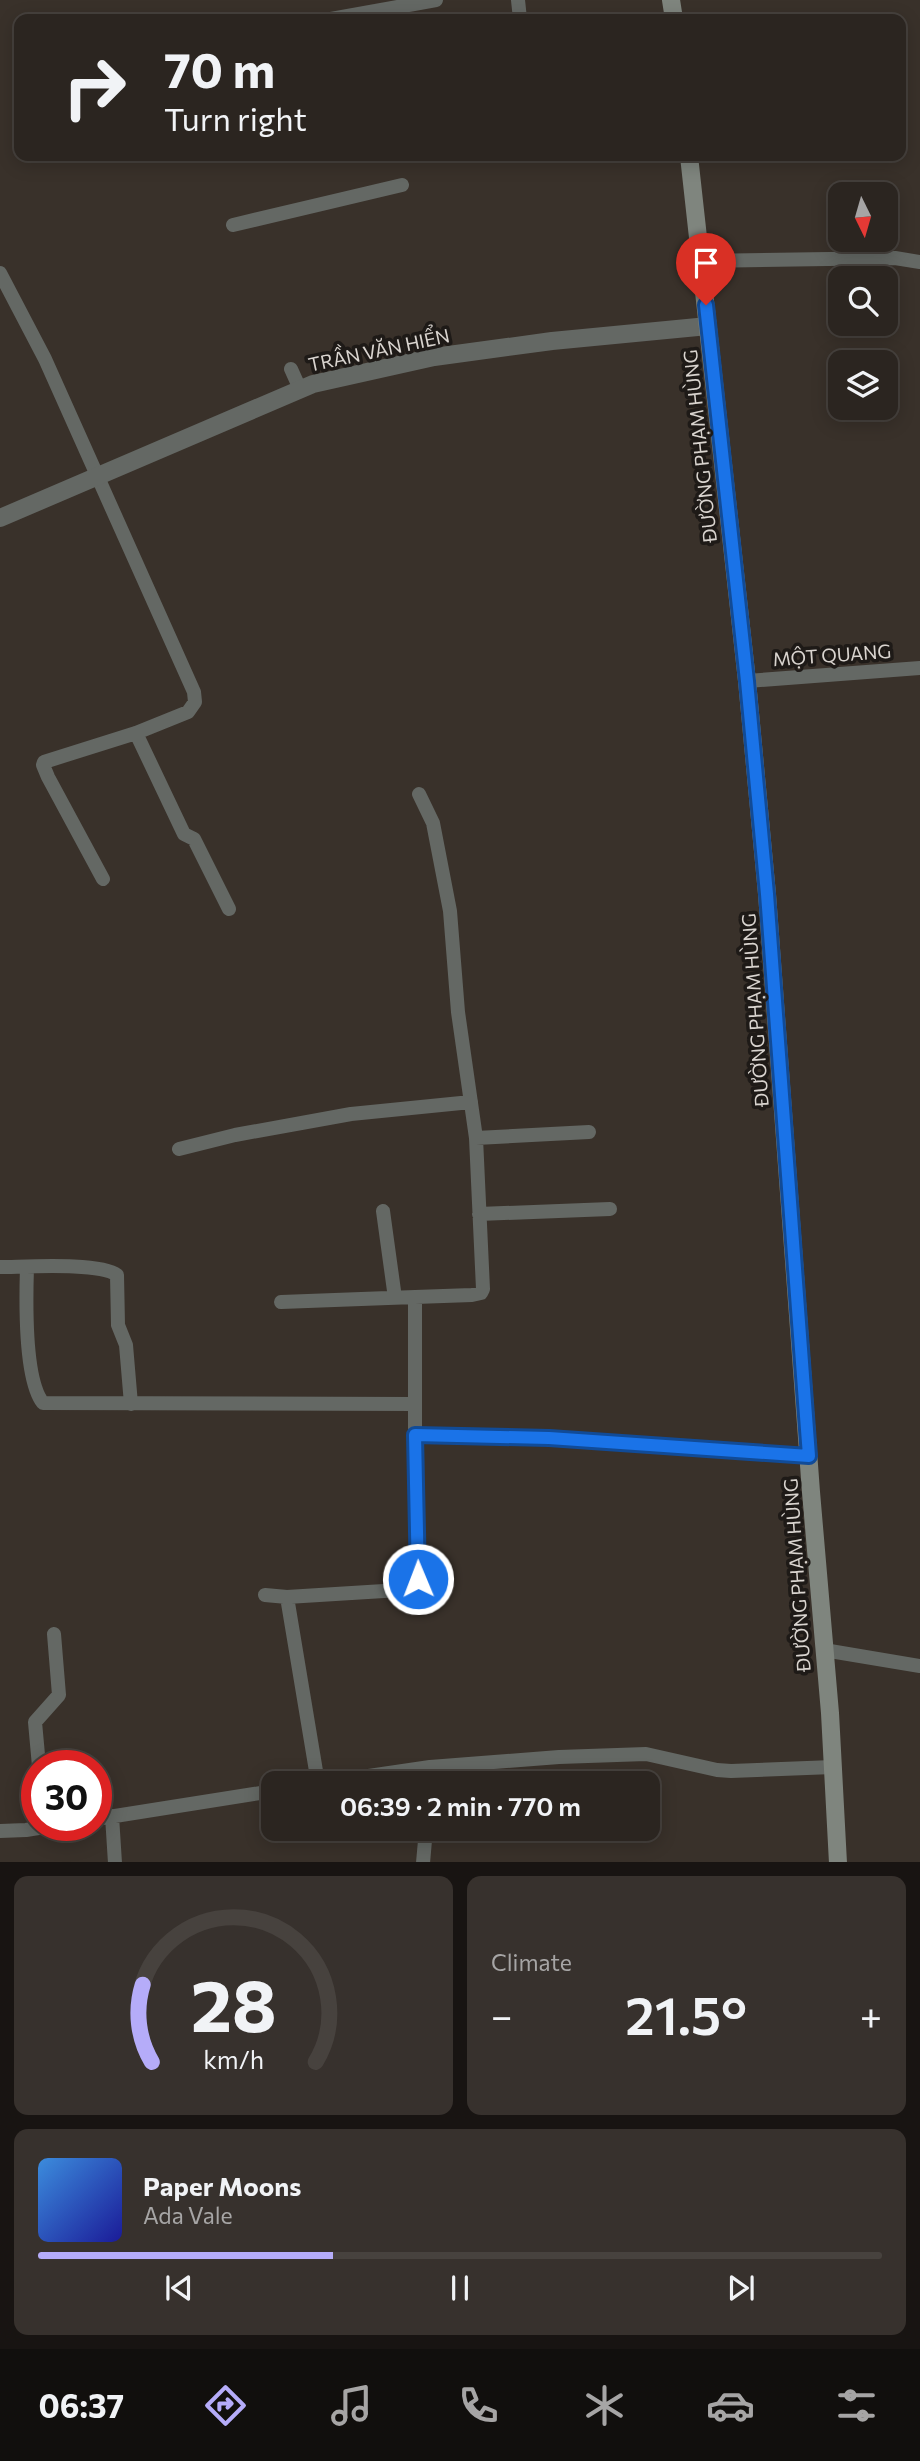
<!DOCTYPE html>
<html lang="en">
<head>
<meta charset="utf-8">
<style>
	:root { --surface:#2b2520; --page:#37312d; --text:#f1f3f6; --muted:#a6a5a5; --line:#47423e; --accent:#b5acf9 }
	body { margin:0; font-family:Commissioner,sans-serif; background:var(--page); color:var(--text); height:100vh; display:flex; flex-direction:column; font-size:26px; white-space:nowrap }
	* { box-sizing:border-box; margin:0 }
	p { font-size:23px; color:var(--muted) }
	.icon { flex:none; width:38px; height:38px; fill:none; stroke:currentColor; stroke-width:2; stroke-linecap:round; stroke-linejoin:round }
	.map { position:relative; height:1862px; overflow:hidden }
	.side { display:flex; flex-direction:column; gap:14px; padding:14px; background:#181412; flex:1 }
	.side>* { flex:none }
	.guide { position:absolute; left:14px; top:14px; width:892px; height:147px; border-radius:14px; box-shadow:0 4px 18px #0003,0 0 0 2px var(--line); background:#2b2520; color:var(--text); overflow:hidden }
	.needle { width:46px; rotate:175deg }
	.buttons { position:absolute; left:828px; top:182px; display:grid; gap:14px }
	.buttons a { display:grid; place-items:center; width:70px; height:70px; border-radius:14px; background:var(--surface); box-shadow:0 4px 18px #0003,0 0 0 2px var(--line); font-size:35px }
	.speed { position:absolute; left:21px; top:1750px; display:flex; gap:14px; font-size:35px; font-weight:700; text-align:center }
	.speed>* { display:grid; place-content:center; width:91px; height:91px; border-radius:50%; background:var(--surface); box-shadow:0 4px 18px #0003,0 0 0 2px var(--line); line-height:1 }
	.speed .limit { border:10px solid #d22; background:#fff; color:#111 }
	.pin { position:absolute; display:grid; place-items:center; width:60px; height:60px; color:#fff; margin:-72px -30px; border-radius:50% 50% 50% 0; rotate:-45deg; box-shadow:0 0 7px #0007 }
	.pin .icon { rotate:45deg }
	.me { position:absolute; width:77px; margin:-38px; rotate:359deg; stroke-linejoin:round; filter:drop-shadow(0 0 5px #0008) }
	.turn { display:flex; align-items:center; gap:24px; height:147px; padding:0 35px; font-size:32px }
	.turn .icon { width:91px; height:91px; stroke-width:2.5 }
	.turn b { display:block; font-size:49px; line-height:60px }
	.big { font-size:52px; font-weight:600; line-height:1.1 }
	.side .tile { flex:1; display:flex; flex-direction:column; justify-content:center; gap:10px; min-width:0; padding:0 24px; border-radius:14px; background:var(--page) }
	.side .dial { align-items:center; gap:0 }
	.dial svg { height:182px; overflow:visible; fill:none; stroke:var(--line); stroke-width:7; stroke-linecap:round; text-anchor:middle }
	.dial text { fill:var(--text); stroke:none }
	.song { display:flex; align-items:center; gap:21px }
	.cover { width:84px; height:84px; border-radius:10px; background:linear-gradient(135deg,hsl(210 70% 55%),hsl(240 70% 35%)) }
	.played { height:7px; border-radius:4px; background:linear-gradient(90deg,var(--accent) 35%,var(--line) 35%) }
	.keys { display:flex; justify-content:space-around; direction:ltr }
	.heat { display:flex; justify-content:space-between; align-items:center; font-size:38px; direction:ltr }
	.side .tiles { flex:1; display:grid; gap:14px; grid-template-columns:1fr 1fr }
	.tile:last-child { grid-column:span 2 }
	.trip { position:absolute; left:261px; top:1771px; width:399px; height:70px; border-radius:14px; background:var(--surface); box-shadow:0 4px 18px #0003,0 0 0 2px var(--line); font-weight:600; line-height:70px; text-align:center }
	.tab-bar { display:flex; height:112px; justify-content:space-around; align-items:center; background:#110f0d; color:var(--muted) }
	.tab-bar .icon { width:49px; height:49px }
	.tab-bar .on { color:var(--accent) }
	.tab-bar b { font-size:32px; color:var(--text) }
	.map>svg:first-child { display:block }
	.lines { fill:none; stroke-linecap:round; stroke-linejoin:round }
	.minor { stroke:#646864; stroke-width:14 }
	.tertiary { stroke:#646864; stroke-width:18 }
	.secondary { stroke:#7f857e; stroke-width:18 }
	.route-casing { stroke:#114b97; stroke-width:18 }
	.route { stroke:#1a73e8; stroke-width:12 }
	.labels { text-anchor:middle; stroke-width:7; stroke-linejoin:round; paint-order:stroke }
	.street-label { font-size:19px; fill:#d9d4cf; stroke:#1e1a17 }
</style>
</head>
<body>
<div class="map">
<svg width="920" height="1863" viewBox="0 0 920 1863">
	<rect width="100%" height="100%" fill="#39312a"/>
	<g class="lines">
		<path class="minor" d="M518,0L520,19
			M331,19L436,0
			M233,225L402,185
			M701,261L895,258L920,262
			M0,273L45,359L194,692L195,702L188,712L136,733L44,762L43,765L48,777L103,879
			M291,369L300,389
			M747,681L920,668
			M136,733L184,834L194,839L229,909
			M476,1138L589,1132
			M179,1149L235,1135L351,1114L471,1102
			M383,1211L395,1298
			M479,1214L610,1209
			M0,1267C24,1267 100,1262 117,1275L118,1325L126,1345L131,1404
			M27,1267C26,1298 24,1379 43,1403L415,1404
			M281,1302L415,1297
			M415,1435V1297L472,1295L481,1293L483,1289L476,1138L458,1012L450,911L433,823L419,794
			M265,1595L287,1597
			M824,1650L920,1666
			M39,1766L35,1722L59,1695L54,1634
			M318,1783L287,1597L400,1590L413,1586L418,1575L415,1435L549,1438L809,1456
			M321,1783L430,1767L559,1757L646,1754L717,1770L731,1771L833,1767
			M429,1783L430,1767
			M112,1816L115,1863
			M96,1819L273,1791
			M0,1831L26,1830L57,1825
			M423,1863L426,1829"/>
		<path class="tertiary" d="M0,518L313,384L434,357L552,341L708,326"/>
		<path class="secondary" d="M671,0L674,19
			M689,156L747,681L767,894L811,1492L830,1713L838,1863"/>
	</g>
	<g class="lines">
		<defs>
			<path id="route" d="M418,1579L415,1435L549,1438L809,1456L767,894L747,681L706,305"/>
		</defs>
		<use href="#route" class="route-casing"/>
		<use href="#route" class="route"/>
	</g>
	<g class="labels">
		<g class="street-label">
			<text transform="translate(379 350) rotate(-12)" y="7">TRẦN VĂN HIỂN</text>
			<text transform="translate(700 446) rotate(-96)" y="7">ĐƯỜNG PHẠM HÙNG</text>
			<text transform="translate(832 655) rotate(-4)" y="7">MỘT QUANG</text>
			<text transform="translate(755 1010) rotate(-94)" y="7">ĐƯỜNG PHẠM HÙNG</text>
			<text transform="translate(797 1575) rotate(-94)" y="7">ĐƯỜNG PHẠM HÙNG</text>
		</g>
	</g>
</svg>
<div class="buttons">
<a><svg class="needle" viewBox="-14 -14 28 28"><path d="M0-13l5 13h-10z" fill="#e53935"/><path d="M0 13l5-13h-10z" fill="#a6a5a5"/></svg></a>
<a><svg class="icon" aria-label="search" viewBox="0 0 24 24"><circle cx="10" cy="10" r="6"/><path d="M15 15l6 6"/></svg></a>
<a><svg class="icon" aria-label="layers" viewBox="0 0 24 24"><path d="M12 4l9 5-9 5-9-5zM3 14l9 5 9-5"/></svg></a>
</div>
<div class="speed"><div class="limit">30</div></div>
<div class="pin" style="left:706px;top:305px;background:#d93025"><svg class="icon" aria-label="arrive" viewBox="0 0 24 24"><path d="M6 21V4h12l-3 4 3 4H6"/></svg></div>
<svg class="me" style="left:418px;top:1579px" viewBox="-20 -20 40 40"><circle r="17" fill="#1a73e8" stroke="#fff" stroke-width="3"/><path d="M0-11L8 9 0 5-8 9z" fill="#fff"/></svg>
<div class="trip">06:39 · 2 min · 770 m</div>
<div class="guide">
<div class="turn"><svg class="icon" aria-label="right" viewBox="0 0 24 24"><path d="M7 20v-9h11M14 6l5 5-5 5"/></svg><div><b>70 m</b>Turn right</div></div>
</div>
</div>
<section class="side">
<div class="tiles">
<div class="tile dial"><svg viewBox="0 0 100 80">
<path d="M14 69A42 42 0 1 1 86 69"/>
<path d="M14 69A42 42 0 0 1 10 35" stroke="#b5acf9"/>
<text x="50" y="56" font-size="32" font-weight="700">28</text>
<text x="50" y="72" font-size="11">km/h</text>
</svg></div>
<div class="tile"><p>Climate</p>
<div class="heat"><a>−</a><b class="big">21.5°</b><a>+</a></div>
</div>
<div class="tile">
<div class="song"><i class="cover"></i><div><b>Paper Moons</b><p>Ada Vale</p></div></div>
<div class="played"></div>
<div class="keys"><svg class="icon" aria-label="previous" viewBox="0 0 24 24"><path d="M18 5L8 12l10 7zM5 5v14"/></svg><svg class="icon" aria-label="pause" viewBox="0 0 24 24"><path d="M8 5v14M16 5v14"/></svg><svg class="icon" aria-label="next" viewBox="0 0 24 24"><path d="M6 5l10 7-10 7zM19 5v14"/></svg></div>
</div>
</div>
</section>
<nav class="tab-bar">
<b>06:37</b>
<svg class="icon on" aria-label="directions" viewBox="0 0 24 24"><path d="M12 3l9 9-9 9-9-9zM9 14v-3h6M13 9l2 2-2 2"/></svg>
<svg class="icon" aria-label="music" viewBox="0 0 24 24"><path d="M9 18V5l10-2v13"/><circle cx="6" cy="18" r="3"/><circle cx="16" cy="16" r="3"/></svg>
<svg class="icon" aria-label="phone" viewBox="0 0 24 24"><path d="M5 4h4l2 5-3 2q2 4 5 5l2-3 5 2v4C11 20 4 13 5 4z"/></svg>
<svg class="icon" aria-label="climate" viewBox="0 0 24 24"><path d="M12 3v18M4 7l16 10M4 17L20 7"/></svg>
<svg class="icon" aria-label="car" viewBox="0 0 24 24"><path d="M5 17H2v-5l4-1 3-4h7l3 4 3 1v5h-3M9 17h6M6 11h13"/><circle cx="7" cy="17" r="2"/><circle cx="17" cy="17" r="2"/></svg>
<svg class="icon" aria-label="filters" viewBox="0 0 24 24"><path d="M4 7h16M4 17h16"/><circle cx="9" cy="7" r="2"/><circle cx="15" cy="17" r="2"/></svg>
</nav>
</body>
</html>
